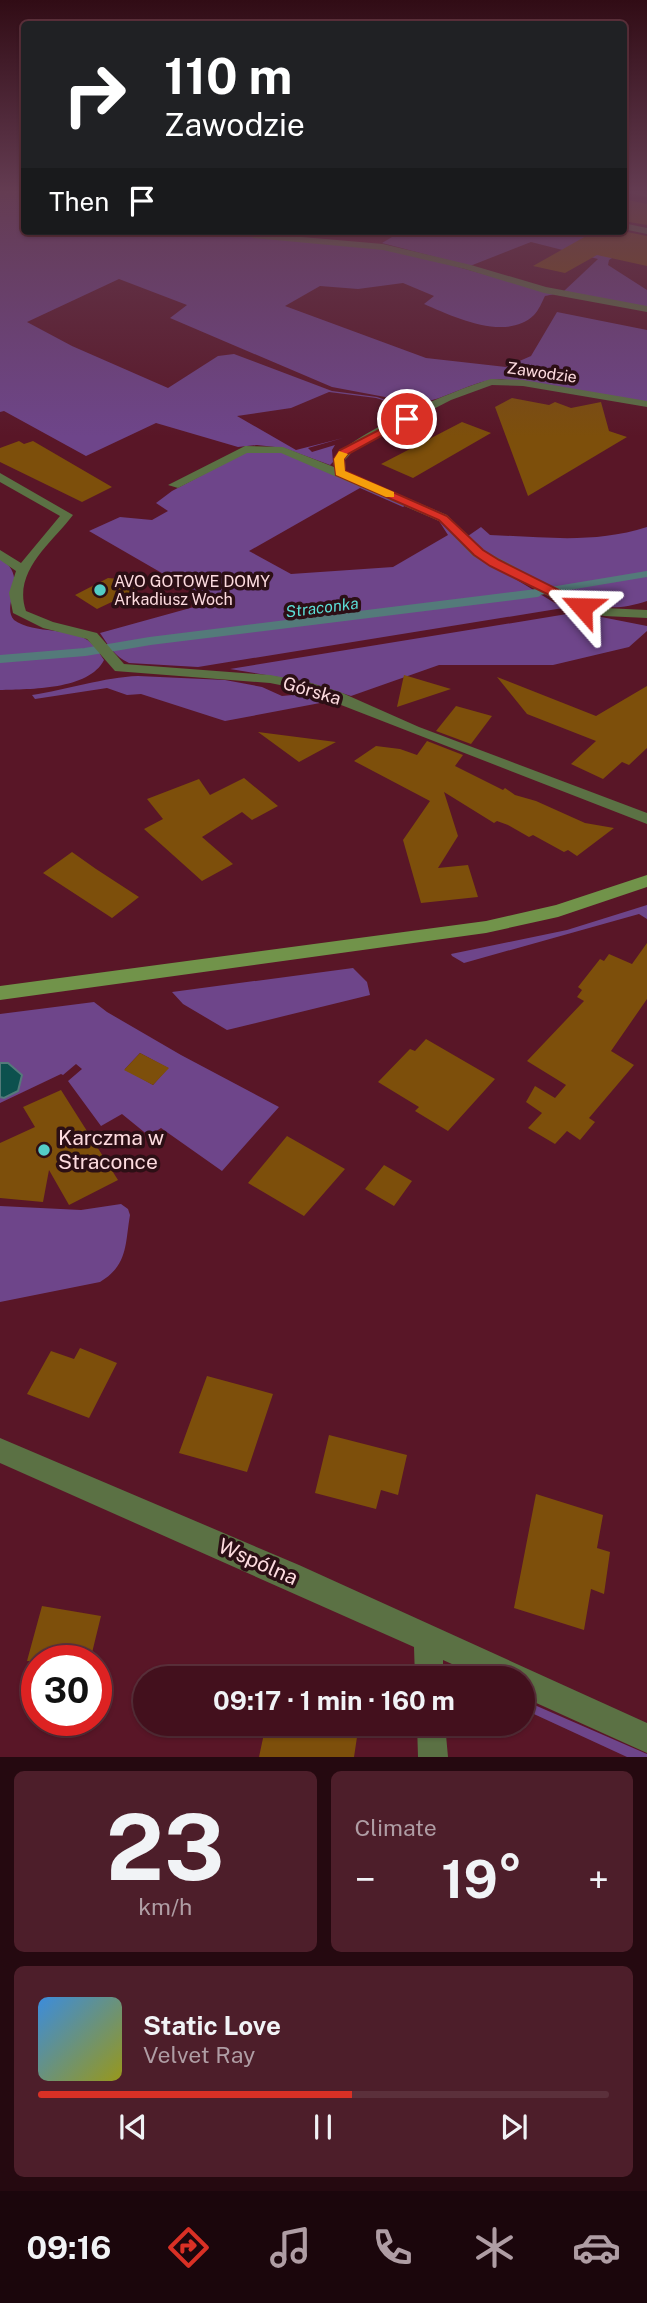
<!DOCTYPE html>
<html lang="en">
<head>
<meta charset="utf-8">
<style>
	:root { --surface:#43101d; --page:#4d1e2a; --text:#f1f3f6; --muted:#af9da4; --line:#5b303b; --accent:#d93025 }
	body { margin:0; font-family:"Public Sans",sans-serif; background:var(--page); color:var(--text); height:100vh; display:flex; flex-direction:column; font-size:26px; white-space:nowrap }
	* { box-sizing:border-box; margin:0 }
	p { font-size:23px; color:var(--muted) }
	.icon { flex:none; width:38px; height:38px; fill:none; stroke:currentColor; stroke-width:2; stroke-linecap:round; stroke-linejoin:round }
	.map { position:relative; height:1757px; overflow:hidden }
	.panel { display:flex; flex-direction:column; gap:14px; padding:14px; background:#250910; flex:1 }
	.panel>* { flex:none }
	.guide { position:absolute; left:21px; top:21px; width:606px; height:214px; border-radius:7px; box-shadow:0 2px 5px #0004,0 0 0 2px var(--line); background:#202124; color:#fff; overflow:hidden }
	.speed { position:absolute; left:21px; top:1645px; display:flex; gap:14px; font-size:35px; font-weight:700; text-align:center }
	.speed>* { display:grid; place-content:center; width:91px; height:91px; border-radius:50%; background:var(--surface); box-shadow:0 2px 5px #0004,0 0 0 2px var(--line); line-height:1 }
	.speed .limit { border:10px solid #d22; background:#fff; color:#111 }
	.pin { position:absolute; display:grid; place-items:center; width:60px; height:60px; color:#fff; margin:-30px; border:4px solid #fff; border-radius:50%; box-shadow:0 2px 7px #0007 }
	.me { position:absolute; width:77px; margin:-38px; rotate:295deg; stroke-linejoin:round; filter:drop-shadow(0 0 5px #0008) }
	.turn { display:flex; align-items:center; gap:24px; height:147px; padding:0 28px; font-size:32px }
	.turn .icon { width:91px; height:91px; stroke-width:2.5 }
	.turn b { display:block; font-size:49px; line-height:60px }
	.then { display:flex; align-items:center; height:66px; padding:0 28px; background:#0003; gap:14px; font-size:26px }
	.big { font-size:52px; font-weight:700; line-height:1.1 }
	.panel .widget { flex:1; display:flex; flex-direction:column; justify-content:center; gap:10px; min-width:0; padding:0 24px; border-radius:10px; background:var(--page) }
	.panel .dial { align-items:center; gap:0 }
	.dial b { font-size:91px; line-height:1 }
	.song { display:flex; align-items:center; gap:21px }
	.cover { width:84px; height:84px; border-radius:10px; background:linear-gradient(135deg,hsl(210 70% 55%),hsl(60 70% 35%)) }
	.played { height:7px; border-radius:4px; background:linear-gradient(90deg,var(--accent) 55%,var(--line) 55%) }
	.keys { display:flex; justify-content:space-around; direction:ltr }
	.heat { display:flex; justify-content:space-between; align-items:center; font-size:38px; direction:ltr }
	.panel .tiles { flex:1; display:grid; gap:14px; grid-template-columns:1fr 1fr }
	.widget:last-child { grid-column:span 2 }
	.trip { position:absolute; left:133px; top:1666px; width:402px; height:70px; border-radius:35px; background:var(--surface); box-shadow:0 2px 5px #0004,0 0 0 2px var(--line); font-weight:700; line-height:70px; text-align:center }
	.tabs { display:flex; height:112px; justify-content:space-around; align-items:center; background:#1b060c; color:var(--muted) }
	.tabs .icon { width:49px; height:49px }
	.tabs .current { color:var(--accent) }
	.tabs b { font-size:32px; color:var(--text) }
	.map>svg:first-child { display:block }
	.green { fill:#6e458a; fill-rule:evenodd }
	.water { fill:#0c514e; stroke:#547a7a; stroke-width:2 }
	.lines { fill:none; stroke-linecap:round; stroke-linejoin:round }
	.stream-far1 { stroke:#547a7a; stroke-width:6 }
	.stream { stroke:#547a7a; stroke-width:8 }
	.building { fill:#7d4f0b }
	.street { fill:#5b7144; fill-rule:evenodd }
	.secondary { fill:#71934a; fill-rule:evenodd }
	.route { fill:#d93025; stroke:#8d1f18; stroke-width:2 }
	.slow { fill:#f59e0b }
	.poi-dot { fill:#54cdc6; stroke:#2c0f15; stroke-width:2.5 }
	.labels { text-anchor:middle; stroke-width:7; stroke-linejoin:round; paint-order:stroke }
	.far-street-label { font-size:16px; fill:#fddbdf; stroke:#2c0f15 }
	.far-poi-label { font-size:16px; fill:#fddbdf; stroke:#2c0f15; text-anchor:start }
	.far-water-label { font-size:16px; font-style:italic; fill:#5cddd5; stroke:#2c0f15 }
	.street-label { font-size:18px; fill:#fddbdf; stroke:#2c0f15 }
	.near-poi-label { font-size:21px; fill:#fddbdf; stroke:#2c0f15; text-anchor:start }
	.near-street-label { font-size:21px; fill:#fddbdf; stroke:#2c0f15 }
</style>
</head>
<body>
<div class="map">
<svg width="647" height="1757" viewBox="0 0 647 1757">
	<rect width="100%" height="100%" fill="#591627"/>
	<path class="green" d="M0,192H24V231H206L379,248L429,259L555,294L545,296C542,302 539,310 534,315C506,342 454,317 424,304L434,296L403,283L358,289L320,286L285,306L426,358L506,367L531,356L557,312L647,330V402L501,379C471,380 447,400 417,403L332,387L170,318L187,305L119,279L27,322L72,346L168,388L218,356L234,354L332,391L377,397L414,410L376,398L329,392L291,408L237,416L296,450L343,438L308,448L312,452L335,445L332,450L333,462L330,465L284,448L257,445L238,447L156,423L86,456L4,411L0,412Z
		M402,231H564L631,246L609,260L608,265L647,290V308L564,291L598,259L531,242L470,266L382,243Z
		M248,451L281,452L406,505L403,507L360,488L249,551L291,574L393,567L448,535L439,521L418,511L442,521L499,569L563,608L198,667L129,663C114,656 109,646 100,633L212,602L89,531L120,517L152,520L168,511L156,503L172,491Z
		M481,527L490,535C545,537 594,544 647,527V601C625,608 608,610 586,603L483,552L468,536Z
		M0,558C31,578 0,604 14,620C34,635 74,626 91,643C96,647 100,654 104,660C89,690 30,689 0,690Z
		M567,614H586L647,626V631L629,647L553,665H439L351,696L308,682L230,669Z
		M138,676L225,680L262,687L282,696L313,693L336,700L225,721L141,694L127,695L107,688L35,699L32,695C66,690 105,677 138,676Z
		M647,905V919L639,914L464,963L452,956L451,954L567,930Z
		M353,968L367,982L370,995L227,1030L183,1004L172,992Z
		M94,1002L107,1012L181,1055L279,1107L222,1171L161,1128L149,1136L122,1114L101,1126L68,1081L82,1069L76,1064L63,1075L61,1074L0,1103V1097L4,1098L8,1063H0V1014ZM140,1053L168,1068L153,1085L125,1069Z
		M121,1204L128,1209L130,1215C125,1245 128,1265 100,1282L0,1302V1206L81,1210Z
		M523,1700L647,1754V1757H627L523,1709Z"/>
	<path class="water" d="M0,1063H8L22,1075L18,1091L4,1098L0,1097Z"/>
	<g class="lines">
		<path class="stream-far1" d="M527,594L647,574"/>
		<path class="stream" d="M0,659L85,652L150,641L537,593"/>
	</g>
	<path class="building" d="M623,199L647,204V225L623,221Z
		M595,231H622L647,236V266L597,255L565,273L533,266Z
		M512,398L549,405L555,402L571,408L601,402L609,431L627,437L528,496L495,407Z
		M462,422L491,433L413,478L381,464Z
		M19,441L24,444L33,441L112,487L82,502L0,462V448Z
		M108,578L154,582L97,609L75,595Z
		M404,675L451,689L397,707Z
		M497,677L596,716L647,686V748L629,765L622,762L603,779L571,764L596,741L527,714Z
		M456,706L492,716L471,744L436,731Z
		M258,732L336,742L299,762Z
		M427,741L463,755L455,766L503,790L505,788L515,795L536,801L585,823L614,828L577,856L568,850L564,852L533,835L529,837L508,825L497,821L494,823L444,792L458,836L438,868L468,865L478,897L421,903L403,840L430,801L354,761L376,746L400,749L417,755Z
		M244,778L278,806L252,820L242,812L202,837L233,864L202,881L144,829L163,819L147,799L199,779L210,795Z
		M72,852L96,869L139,897L112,918L43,873Z
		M647,943V999L611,1051L634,1065L589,1118L595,1122L580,1140L567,1131L555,1144L528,1128L542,1113L526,1102L535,1086L555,1098L566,1085L527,1061L584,1001L577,997L582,990L578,987L600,959L604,961L609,954L632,964Z
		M426,1039L495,1079L448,1131L415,1111L419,1107L378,1082L410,1049L415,1051Z
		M140,1053L169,1068L153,1085L124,1070Z
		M61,1090L118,1180L69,1205L49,1170L43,1202L0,1198V1143L35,1127L23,1107Z
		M287,1136L345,1169L304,1216L248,1183Z
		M384,1165L412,1181L394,1206L365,1189Z
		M80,1348L117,1363L89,1418L27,1394L51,1351L74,1359Z
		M207,1376L273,1394L247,1472L179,1453Z
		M329,1435L407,1455L398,1495L381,1490L376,1509L315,1493Z
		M536,1494L603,1515L597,1548L610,1552L604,1594L591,1589L584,1630L514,1608Z
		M42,1606L101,1616L90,1661H27Z
		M266,1724H359L354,1757H259Z"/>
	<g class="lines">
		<path class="street" d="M624,192L647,193V197Z
			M623,223L647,228V234L623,229Z
			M256,233L383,244L471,265L546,287L647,306V312L544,293L465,269L383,250L253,238L252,236Z
			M491,379L523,380L647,401V407L523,386L492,385L451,400L354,450L345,460L346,472L447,515L483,550L577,600L605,608L647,610V618L604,616L567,606L473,556L439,521L281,453H247L178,488L168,485L245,446L283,447L334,467L333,459C355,432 456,389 491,379Z
			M0,473L73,515C53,542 12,571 26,611L53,622L97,633L124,664L270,675L308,682L340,692L419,727L647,813V824L300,689L270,683L115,671L87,639L43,628L13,613L9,593L16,571L0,560V550L21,563L60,516L0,482Z
			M0,1438L299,1565L647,1723V1753L523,1697V1678H483L443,1660V1678H415L414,1647L0,1463Z
			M417,1724H445L448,1757H418Z"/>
		<path class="secondary" d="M647,875V887L558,917L486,933L0,1000V986L486,921L556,905Z"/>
	</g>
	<linearGradient id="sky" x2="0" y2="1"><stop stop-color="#310c15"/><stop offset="0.44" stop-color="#643c52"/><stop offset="1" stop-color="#643c52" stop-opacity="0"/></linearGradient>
	<rect width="647" height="437" fill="url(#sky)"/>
	<path class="route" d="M404,417L412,419L348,454L344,459L345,471L447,516L483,550L499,560L587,604V609H578L490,566L474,555L439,520L336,475L334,459L340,450Z"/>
	<path class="slow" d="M339,451L348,454L344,459L345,471L394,492V497H386L336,475L334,459Z"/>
	<g class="poi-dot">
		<circle cx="100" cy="590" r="7"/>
		<circle cx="44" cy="1150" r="7"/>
	</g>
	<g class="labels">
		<g class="far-street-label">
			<text transform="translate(542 372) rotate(8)" y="6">Zawodzie</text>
		</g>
		<g class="far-poi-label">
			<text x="114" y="587">AVO GOTOWE DOMY<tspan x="114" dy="18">Arkadiusz Woch</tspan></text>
		</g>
		<g class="far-water-label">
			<text transform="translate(322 607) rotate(-7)" y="6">Straconka</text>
		</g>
		<g class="street-label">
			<text transform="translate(312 691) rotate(16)" y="6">Górska</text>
		</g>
		<g class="near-poi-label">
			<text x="58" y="1145">Karczma w<tspan x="58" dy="24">Straconce</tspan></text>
		</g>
		<g class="near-street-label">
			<text transform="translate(258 1562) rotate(24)" y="7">Wspólna</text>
		</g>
	</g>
</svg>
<div class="speed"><div class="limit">30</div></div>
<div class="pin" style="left:407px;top:419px;background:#d93025"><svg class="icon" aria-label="arrive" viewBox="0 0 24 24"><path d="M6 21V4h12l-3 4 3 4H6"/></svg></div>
<svg class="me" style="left:582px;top:607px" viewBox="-20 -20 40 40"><path d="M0-17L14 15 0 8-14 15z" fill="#d93025" stroke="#fff" stroke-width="4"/></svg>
<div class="trip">09:17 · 1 min · 160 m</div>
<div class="guide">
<div class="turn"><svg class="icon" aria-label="right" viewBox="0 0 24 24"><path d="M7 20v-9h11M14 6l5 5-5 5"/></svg><div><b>110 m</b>Zawodzie</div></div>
<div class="then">Then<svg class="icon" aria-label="arrive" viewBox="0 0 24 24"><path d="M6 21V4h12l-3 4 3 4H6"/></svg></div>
</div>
</div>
<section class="panel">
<div class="tiles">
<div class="widget dial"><b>23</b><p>km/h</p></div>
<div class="widget"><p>Climate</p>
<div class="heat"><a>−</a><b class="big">19°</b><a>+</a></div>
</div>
<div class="widget">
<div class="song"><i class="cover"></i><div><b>Static Love</b><p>Velvet Ray</p></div></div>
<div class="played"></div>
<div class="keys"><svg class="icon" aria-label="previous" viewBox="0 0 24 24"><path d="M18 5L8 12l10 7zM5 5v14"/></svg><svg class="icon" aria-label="pause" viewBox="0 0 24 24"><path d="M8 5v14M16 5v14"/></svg><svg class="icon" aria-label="next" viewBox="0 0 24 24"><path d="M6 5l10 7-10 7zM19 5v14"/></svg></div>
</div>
</div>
</section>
<nav class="tabs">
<b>09:16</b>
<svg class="icon current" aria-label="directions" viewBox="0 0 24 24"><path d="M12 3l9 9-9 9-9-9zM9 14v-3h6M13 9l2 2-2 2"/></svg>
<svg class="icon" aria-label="music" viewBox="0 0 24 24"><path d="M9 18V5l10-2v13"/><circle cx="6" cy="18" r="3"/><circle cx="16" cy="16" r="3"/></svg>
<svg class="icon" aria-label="phone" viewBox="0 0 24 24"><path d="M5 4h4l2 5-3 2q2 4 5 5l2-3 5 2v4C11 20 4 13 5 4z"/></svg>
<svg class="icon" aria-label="climate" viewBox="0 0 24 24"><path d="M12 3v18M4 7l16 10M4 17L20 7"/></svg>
<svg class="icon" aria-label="car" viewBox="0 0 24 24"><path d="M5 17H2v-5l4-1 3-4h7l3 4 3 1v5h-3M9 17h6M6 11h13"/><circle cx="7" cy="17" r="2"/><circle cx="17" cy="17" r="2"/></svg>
</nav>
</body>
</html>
